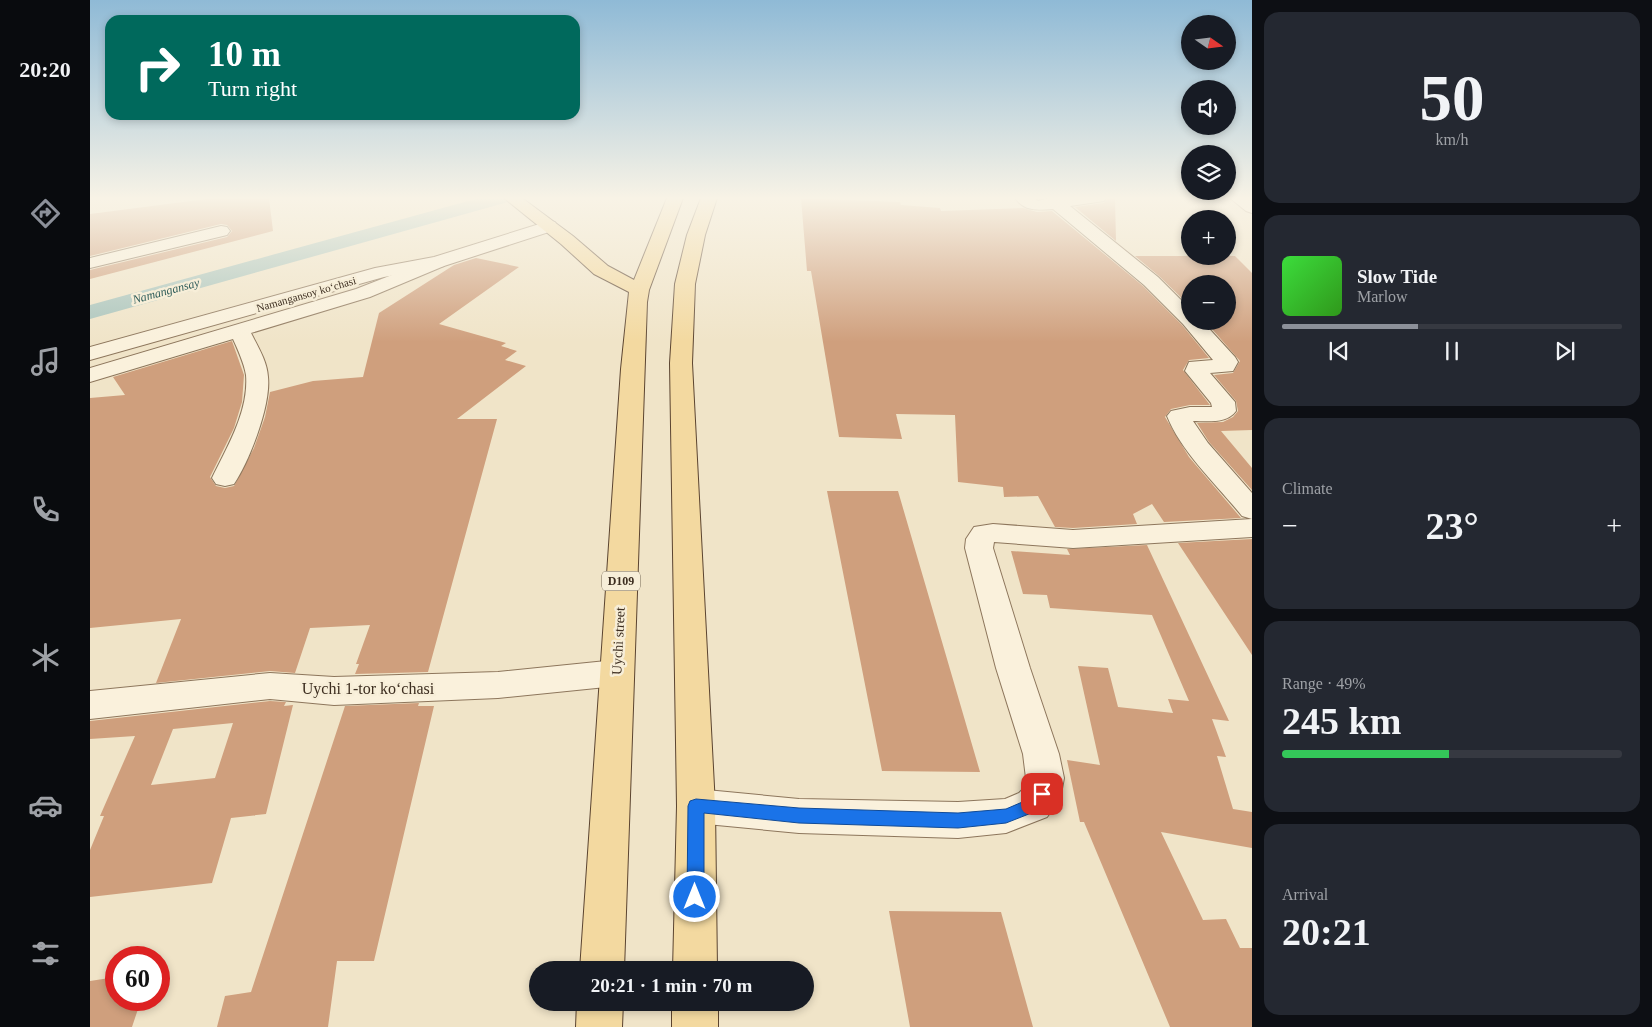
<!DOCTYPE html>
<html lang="en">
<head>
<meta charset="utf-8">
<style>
	:root { --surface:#171b24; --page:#242831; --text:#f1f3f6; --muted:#9ea1a6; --line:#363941; --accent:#8c9099 }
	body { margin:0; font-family:Georgia,serif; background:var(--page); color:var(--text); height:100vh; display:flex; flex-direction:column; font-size:19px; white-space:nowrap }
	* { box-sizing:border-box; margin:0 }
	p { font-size:16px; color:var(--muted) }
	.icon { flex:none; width:28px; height:28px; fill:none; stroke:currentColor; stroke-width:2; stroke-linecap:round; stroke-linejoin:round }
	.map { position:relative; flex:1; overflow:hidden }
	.sheet { display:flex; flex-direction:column; gap:12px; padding:12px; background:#0d0f14; width:400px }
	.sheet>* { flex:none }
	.hud { position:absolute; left:15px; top:15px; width:475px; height:105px; border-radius:15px; box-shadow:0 2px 8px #0003; background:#00695c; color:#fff; overflow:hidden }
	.needle { width:32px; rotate:104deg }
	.buttons { position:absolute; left:1091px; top:15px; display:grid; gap:10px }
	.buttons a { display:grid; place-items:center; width:55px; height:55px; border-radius:50%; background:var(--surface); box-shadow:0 2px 8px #0003; font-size:25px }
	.speed { position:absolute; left:15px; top:946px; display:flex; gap:10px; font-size:25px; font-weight:700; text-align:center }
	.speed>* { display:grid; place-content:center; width:65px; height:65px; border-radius:50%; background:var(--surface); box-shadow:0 2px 8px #0003; line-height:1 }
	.speed .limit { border:8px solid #d22; background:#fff; color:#111 }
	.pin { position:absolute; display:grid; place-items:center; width:42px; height:42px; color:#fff; margin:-21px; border-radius:10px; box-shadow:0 2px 8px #0006 }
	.me { position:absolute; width:55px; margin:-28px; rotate:0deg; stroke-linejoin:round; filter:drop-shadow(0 0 4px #0008) }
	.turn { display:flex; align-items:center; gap:18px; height:105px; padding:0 20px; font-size:22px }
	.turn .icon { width:65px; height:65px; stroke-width:2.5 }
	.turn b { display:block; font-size:35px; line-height:42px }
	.big { font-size:38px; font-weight:700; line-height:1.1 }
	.sheet .tile { flex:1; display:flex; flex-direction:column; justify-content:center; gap:8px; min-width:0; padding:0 18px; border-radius:15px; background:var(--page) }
	.sheet .dial { align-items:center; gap:0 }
	.dial b { font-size:65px; line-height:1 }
	.song { display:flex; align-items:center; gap:15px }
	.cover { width:60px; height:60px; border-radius:8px; background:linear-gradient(135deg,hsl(120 70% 55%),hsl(110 70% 35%)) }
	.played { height:5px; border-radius:2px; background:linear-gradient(90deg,var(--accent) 40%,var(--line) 40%) }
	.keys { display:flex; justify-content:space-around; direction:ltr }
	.heat { display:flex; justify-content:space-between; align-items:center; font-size:28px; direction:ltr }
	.charge { height:8px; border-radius:4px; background:linear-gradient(90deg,#34c759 49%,var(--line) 0) }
	.trip { position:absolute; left:439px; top:961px; width:285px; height:50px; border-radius:25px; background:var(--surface); box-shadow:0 2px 8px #0003; font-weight:700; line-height:50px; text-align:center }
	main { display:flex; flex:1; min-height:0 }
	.tabs { display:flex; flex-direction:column; width:90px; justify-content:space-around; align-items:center; background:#090b0e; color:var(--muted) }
	.tabs .icon { width:35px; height:35px }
	.tabs .selected { color:var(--accent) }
	.tabs b { font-size:22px; color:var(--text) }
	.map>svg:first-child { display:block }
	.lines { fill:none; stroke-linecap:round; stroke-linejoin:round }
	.canal { fill:#a9c4bc; fill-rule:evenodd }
	.building { fill:#cf9f7d; fill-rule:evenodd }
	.minor-casing { stroke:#8d765c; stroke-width:2 }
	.tertiary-casing { stroke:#8d765c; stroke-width:2 }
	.primary-casing { stroke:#5b4430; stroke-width:2 }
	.minor { fill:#faf1dc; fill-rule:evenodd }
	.tertiary { fill:#faf1dc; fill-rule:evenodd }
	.primary { fill:#f3d9a0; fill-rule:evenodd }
	.route { fill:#1a73e8; stroke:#114b97 }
	.labels { text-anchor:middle; stroke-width:5; stroke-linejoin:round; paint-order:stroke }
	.far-street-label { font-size:11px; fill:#3d2e20; stroke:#f7eed8 }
	.far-water-label { font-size:12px; font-style:italic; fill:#2f5d5a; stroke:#f7eed8 }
	.shield { fill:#f7eed8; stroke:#756857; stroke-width:1 }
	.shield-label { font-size:12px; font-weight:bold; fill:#3d2e20 }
	.street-label { font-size:14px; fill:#3d2e20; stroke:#f7eed8 }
	.near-street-label { font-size:16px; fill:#3d2e20; stroke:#f7eed8 }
</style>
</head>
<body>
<main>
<nav class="tabs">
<b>20:20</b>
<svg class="icon selected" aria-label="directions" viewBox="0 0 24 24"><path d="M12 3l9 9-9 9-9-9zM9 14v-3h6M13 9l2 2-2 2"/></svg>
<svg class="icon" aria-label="music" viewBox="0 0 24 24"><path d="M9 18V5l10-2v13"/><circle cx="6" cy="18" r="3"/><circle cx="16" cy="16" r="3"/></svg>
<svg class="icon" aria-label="phone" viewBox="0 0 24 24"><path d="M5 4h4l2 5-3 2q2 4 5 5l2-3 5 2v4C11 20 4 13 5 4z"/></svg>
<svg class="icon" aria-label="climate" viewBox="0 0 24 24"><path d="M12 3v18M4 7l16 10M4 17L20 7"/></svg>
<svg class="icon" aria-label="car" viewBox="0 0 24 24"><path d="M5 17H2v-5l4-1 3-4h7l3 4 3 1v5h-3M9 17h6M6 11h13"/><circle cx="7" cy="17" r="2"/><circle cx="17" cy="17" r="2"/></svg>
<svg class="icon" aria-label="filters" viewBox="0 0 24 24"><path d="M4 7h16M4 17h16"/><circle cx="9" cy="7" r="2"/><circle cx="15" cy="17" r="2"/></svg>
</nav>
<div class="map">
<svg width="1162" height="1027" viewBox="0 0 1162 1027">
	<rect width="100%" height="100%" fill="#f0e4c8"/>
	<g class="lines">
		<path class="canal" d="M389,198H420L418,202L0,319V305Z"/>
	</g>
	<path class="building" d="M124,198H179L183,231L0,279V270L137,237L142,231L137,225L131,224L0,256V214Z
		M711,198L810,202L811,205L850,208L851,211L933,208L947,212L962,211L1053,286L1092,325L1119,358L1099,360L1093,370L1120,405H1100L1081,409L1075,417L1099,457L1151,518L1074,522L1062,504L1043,514L1047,524L983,528L965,527L948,496L914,497L913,487L868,482L865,415L806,414L812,439L749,437L721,271H717Z
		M1018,198H1025L1026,241L985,207L1014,203Z
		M1045,256H1145L1162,273V430L1131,431L1162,468V490L1119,442L1107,423L1133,422L1143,417L1148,411L1146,401L1124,375L1143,373L1150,361L1115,321H1138V284H1100V306L1069,276Z
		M386,258L429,267L349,324L416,343L411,346L427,351L415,360L436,366L367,419H407L338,672L265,674L269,664H266L280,625L220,628L205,673L180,671L66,683L91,619L0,628V398L35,395L23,377L142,341L154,375L152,402L144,428L120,477L126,486L135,488L144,486L164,448L175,417L180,392L223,381L273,377L289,313L364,265Z
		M737,491H808L890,772L792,771Z
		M1162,539V655L1088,543Z
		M1057,545L1139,721L1122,719L1136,757L1127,756L1143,809L1162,812V848L1071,832L1113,920L1136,919L1150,948H1162V1027H1080L994,822H990L977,760L1010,765L988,666L1018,668L1028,707L1083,713L1078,699L1099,701L1062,615L960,608L957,595L933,594L921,551L980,555L977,549Z
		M180,701L196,702L194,706L203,705L176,814L141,818L122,883L0,897V850L14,816H10L45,736L0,739V721ZM143,723L125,778L61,785L83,729Z
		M329,703L328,706H344L284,961H247L238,1027H127L135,996L161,992L255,706Z
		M799,911L911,912L943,1027H820Z
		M26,977V1000H51L42,1027H0V981Z"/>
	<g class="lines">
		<defs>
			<path id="minor" d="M925,198H944L948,201L961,198H1016L1014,201L980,206L1068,277L1100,309V321H1112L1145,357L1148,362L1143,371L1120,373L1145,402L1146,411C1137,424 1117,421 1103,421L1118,443L1162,493V519L1152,516C1128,486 1091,452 1077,416L1081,411L1100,407H1122L1121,403L1095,371L1099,362L1123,360L1093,324L1054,285L963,209C948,210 935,212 925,198Z
				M1140,198H1159L1162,201V213L1156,211Z
				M131,226L137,227L140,231L137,235L0,268V258Z
				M348,257L354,258L357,262L354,266L280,297L161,333C168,347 177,361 178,377C181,405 160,460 144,484L135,486L126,484L122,478C137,447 159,411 156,375C154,363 148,350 143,339L0,382V368L266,289Z
				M1162,519V537L983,548L904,542L903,548L940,668L969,754L974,778L971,794L965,806L957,817L916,833L868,838L709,833L606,823L592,818L587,806L592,794L606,789L709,799L868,802L915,799L929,793L935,787L936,778L933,754L906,668L875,548L876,539L884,527L903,524L983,530Z
				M526,660L538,664L543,673L538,682L526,686L408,698L244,705L180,699L0,719V691L180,673L244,677L408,672Z"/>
			<path id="tertiary" d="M459,221L465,222L467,226L465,230L354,266L294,277L0,360V347L285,268L344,257Z"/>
			<path id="primary" d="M414,198H432L483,236L518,266L544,280L577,198H593L559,290L557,302L534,970H490L531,369L539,292L504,274L471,244Z
				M611,198H627L615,235L605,284L602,363L625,806L627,970H583L587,806L580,363L585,284L597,235Z
				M487,1002H533L532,1027H486Z
				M582,1002H628V1027H582Z"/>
		</defs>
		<use href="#minor" class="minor-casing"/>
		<use href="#tertiary" class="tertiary-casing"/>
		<use href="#primary" class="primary-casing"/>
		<use href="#minor" class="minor"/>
		<use href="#tertiary" class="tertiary"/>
		<use href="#primary" class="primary"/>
	</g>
	<linearGradient id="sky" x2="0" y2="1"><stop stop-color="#8fbad6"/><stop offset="0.58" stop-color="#f8f3e6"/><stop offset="1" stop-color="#f8f3e6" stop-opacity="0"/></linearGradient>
	<rect width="1162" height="342" fill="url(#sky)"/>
	<path class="route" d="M952,787L958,789L960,794L949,810L916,823L868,828L709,823L614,813V897L611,903L605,905L599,903L597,897L598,806L600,801L606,799L709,808L868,813L916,809L937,800L947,789Z"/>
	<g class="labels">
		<g class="far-street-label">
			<text transform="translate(216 294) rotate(-16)" y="4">Namangansoy koʻchasi</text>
		</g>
		<g class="far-water-label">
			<text transform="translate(76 291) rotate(-15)" y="4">Namangansay</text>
		</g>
		<rect class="shield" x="512" y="571.5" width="38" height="19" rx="4"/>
		<g class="shield-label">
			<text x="531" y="585">D109</text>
		</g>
		<g class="street-label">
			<text transform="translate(528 641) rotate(-87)" y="5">Uychi street</text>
		</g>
		<g class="near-street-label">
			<text x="278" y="694">Uychi 1-tor koʻchasi</text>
		</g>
	</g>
</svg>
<div class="buttons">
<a><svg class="needle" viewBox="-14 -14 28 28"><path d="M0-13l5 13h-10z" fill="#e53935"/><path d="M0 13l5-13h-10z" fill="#9ea1a6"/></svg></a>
<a><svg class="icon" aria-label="sound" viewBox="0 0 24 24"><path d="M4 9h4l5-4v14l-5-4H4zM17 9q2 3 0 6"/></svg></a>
<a><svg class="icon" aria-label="layers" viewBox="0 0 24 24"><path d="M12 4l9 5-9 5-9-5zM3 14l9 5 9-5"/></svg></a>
<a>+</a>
<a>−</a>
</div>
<div class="speed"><div class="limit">60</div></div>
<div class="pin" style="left:952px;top:794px;background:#d93025"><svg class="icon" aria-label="arrive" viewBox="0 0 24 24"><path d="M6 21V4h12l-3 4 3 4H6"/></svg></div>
<svg class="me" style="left:605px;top:897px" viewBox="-20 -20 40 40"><circle r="17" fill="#1a73e8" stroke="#fff" stroke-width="3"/><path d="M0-11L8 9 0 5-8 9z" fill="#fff"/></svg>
<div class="trip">20:21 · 1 min · 70 m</div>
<div class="hud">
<div class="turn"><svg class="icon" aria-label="right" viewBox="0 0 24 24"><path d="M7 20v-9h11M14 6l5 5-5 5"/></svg><div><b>10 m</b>Turn right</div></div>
</div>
</div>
<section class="sheet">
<div class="tile dial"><b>50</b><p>km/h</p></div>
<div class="tile">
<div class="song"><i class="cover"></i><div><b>Slow Tide</b><p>Marlow</p></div></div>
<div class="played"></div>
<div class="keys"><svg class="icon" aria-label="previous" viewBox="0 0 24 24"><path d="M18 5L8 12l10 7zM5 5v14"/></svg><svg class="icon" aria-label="pause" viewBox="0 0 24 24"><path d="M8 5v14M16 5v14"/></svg><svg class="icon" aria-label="next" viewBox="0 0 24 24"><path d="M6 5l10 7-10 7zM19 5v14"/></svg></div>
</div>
<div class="tile"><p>Climate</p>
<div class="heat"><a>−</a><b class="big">23°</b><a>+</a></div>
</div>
<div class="tile"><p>Range · 49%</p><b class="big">245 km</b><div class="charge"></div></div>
<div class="tile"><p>Arrival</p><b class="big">20:21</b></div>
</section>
</main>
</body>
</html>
